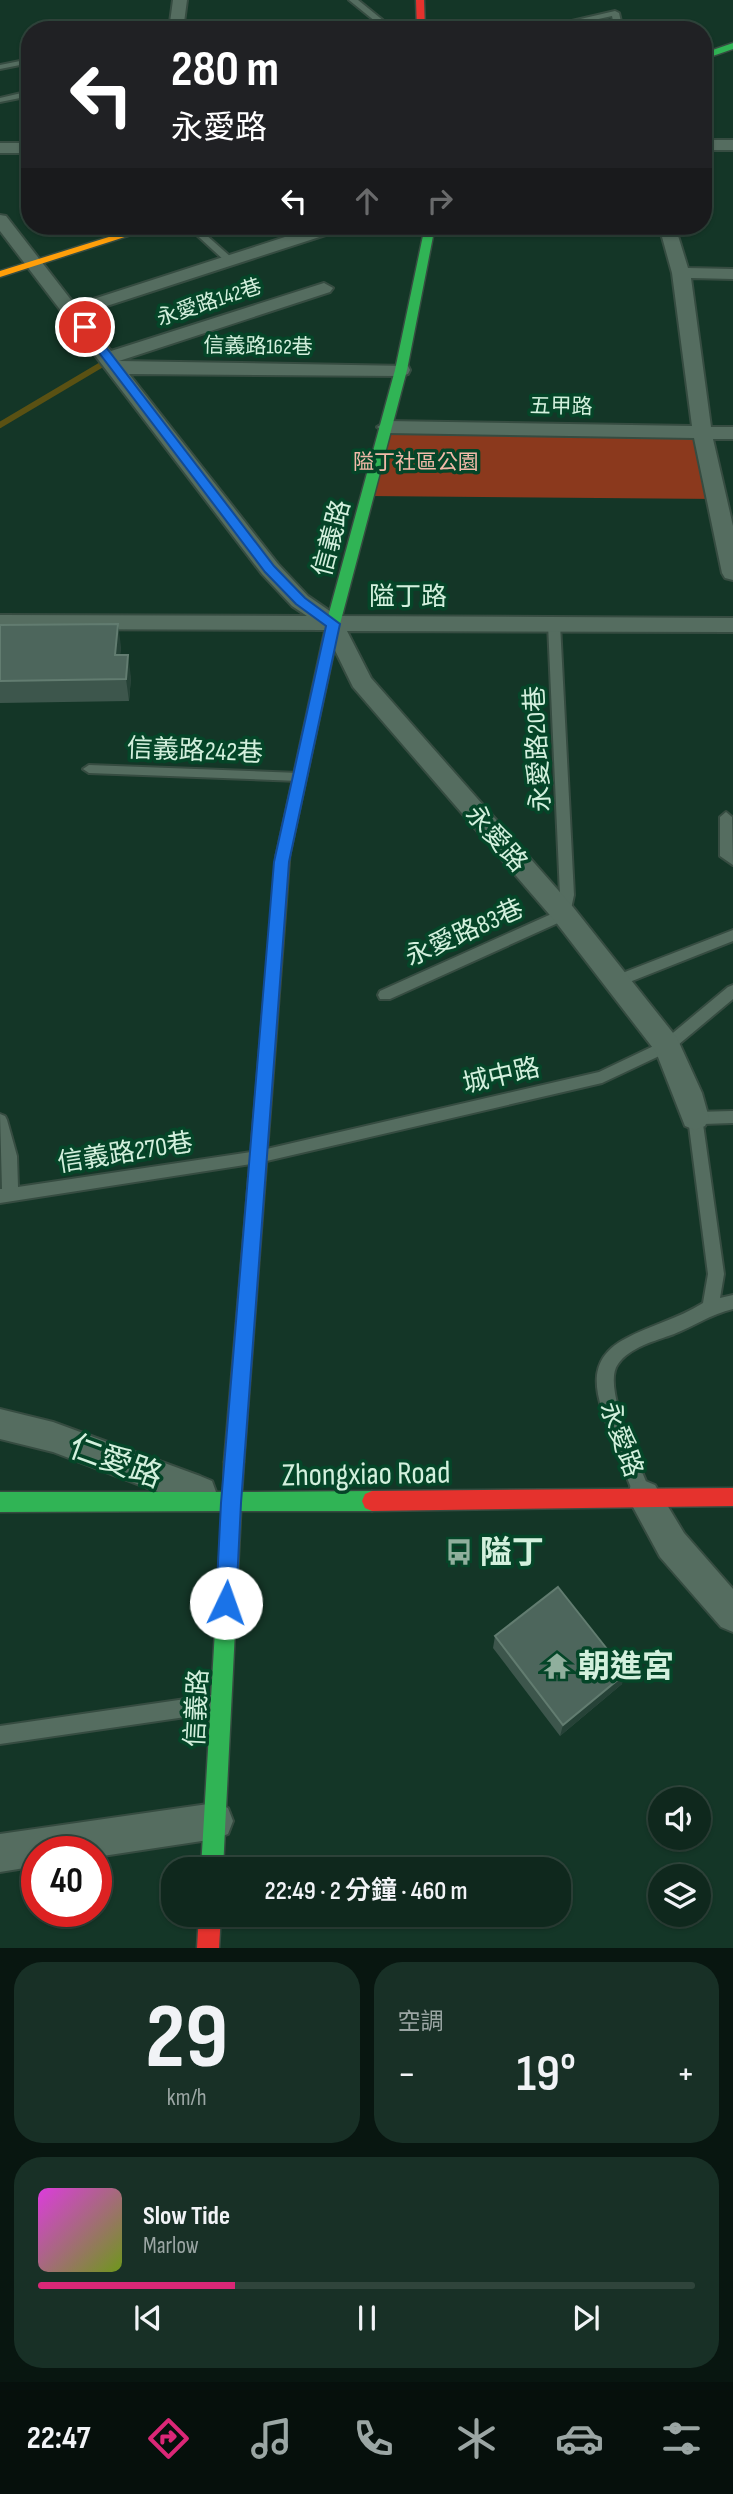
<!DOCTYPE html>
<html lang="zh-TW">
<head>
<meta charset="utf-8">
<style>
	:root { --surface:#0f281d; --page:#183026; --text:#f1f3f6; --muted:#9ba6a4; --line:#2f443b; --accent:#db2777 }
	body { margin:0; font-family:"Sofia Sans Condensed","Noto Sans TC",sans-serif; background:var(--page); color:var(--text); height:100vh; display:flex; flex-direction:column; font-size:26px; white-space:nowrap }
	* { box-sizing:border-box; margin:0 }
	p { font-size:23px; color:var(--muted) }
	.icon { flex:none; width:38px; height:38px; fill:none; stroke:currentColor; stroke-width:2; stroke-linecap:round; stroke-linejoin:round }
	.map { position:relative; height:1948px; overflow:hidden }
	.sheet { display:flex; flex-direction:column; gap:14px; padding:14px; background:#081610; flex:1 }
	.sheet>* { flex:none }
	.top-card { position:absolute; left:21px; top:21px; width:691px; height:214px; border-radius:28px; box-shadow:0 2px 5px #0004,0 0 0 2px var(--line); background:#202124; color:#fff; overflow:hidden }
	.fabs { position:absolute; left:648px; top:1787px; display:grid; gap:14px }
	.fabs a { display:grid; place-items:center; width:63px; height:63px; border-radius:50%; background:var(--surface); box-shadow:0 2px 5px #0004,0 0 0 2px var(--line); font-size:35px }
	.speed { position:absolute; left:21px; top:1836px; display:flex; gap:14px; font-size:35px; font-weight:700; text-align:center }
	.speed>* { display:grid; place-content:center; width:91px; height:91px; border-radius:50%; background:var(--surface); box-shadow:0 2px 5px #0004,0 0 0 2px var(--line); line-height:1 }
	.speed .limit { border:10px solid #d22; background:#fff; color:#111 }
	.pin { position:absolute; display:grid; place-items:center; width:60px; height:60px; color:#fff; margin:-30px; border:4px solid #fff; border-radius:50%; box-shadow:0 2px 7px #0007 }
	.me { position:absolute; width:77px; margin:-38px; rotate:3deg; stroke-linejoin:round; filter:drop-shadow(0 0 5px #0008) }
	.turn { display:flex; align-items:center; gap:24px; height:147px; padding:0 35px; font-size:32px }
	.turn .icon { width:91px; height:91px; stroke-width:2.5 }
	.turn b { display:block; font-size:49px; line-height:60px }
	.lanes { display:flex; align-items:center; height:66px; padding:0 35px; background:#0003; justify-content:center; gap:35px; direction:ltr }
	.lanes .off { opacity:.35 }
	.big { font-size:52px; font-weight:600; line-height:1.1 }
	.sheet .card { flex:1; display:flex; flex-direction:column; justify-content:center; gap:10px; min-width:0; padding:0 24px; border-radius:28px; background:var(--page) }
	.sheet .dial { align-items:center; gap:0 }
	.dial b { font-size:91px; line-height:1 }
	.song { display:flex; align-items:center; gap:21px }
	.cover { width:84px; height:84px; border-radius:10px; background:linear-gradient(135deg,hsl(300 70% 55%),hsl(80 70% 35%)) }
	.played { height:7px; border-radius:4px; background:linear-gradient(90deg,var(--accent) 30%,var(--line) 30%) }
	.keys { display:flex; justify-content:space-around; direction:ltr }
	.heat { display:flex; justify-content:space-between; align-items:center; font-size:38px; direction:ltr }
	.sheet .tiles { flex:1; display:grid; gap:14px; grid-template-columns:1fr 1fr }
	.card:last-child { grid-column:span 2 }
	.trip { position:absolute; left:161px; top:1857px; width:410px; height:70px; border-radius:28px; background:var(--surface); box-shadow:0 2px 5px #0004,0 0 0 2px var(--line); font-weight:600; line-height:70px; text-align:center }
	.tab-bar { display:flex; height:112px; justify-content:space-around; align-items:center; background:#06100c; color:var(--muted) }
	.tab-bar .icon { width:49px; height:49px }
	.tab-bar .active { color:var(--accent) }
	.tab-bar b { font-size:32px; color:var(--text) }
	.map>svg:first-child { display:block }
	.green { fill:#8b391d }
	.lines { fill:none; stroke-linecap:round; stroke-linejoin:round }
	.stream { stroke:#5a5113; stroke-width:6 }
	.lane-casing { stroke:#364c41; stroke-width:4 }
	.street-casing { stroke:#364c41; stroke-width:4 }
	.fast-casing { stroke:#364c41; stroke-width:3 }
	.slow-casing { stroke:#364c41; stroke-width:3 }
	.jam-casing { stroke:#364c41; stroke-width:3 }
	.lane { fill:#556d60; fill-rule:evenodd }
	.street { fill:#556d60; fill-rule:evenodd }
	.fast { fill:#30b455; fill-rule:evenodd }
	.slow { fill:#ff9f0a; fill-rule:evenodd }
	.jam { fill:#e5322d; fill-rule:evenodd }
	.wall { fill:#3d564c }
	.shaded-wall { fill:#264237 }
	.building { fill:#4d665c; stroke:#627c70; stroke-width:2 }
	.route { fill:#1a73e8; stroke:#114b97; stroke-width:2 }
	.labels { text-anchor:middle; stroke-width:7; stroke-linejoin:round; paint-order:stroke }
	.far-street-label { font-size:21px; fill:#d3f0dd; stroke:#054528 }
	.far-park-label { font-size:21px; fill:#f1baa9; stroke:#054528 }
	.street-label { font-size:26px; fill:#d3f0dd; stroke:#054528 }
	.near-street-label { font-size:32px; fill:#d3f0dd; stroke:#054528 }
	.near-poi-label { font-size:32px; font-weight:bold; fill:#d3f0dd; stroke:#054528; text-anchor:start }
</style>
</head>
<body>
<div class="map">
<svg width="733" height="1948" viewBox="0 0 733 1948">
	<rect width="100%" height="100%" fill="#143627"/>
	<path class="green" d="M387,427L702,431L718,499L368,496Z"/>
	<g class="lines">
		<path class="stream" d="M0,425L101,365"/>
		<defs>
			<path id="lane" d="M349,0H358L395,30H386Z
				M615,11L619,13L623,30H615L612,16L549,30H533Z
				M30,59V63L0,69V65Z
				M30,91V96L0,102V98Z
				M187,226H196L232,258V262H226Z
				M554,620L560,624L574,895L569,918L390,999H380L378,995L380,991L558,911L560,895L548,624Z
				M89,765L299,773L305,777L299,781L89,773L83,769Z
				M726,812L732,817L733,865L720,856V817Z
				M733,930V941L622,985H612L610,981L612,977Z
				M733,985V999L672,1050L602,1083L258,1163L0,1203V1189H2L0,1114L5,1116L7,1120L17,1156L18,1187L258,1151L599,1072L662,1042L728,987Z
				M733,1111V1123L703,1124L724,1274L720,1298L733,1295V1309C711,1314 694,1326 674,1334C655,1341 630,1347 618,1364C601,1386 640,1465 650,1491L647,1497L641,1499L635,1497C626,1477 620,1457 612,1437C598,1400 581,1362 625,1339C650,1325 678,1319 703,1303L708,1274L688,1118L690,1114L695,1112Z
				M213,1695L220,1697L222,1704L220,1711L213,1713L0,1744V1726Z"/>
			<path id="street" d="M173,0H187L183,30H169Z
				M704,140H733V150H704Z
				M0,143H30V153H0Z
				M0,215L6,216L75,305L319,226H343L341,230L82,314L111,351L324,283L333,288L330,292L119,361L408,366L410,370L408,374L401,376L129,374L278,564L308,596L337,616L733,618V632L347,631L371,678L573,907L677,1038L702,1093L709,1118L705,1126L695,1130L685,1126L656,1052L555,921L353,687L325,630L0,629V615L307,616L292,606L262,574L0,231Z
				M659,226H675L688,268L733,269V279L691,278L711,427H733V439H713L733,526V580L725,578L722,573L694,438L387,433L377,427L387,421L692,426L672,273Z
				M0,1409L53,1422L200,1476L212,1481L216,1492L212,1503L200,1508L53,1452L0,1439Z
				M643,1480L655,1485L684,1533L733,1589V1632L721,1627L660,1557L627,1496L631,1485Z
				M215,1803L228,1808L233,1821L228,1834L215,1839L96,1857V1852H37V1866L0,1872V1834Z"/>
			<path id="fast" d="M733,43V49L704,59V53Z
				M425,226H435L407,370L340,624L290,855L283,860L276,855L326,624L395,370Z
				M234,1453L241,1455L244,1462L242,1492L372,1491L379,1494L382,1501L379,1508L372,1511H241L223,1869H201L222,1511L0,1512V1492H223L224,1462L227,1455Z"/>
			<path id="slow" d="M144,226H159L0,277V271Z"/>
			<path id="jam" d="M416,0H424L425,30H417Z
				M283,850L290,855L244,1462L241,1469L234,1471L227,1469L224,1462L276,855Z
				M733,1488V1506L372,1511L365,1508L362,1501L365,1494L372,1491Z
				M199,1914H221L219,1948H197Z"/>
		</defs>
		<use href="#lane" class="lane-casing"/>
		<use href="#street" class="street-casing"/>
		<use href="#fast" class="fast-casing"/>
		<use href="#slow" class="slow-casing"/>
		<use href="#jam" class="jam-casing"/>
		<use href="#lane" class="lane"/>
		<use href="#street" class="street"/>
		<use href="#fast" class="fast"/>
		<use href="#slow" class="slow"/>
		<use href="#jam" class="jam"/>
	</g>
	<path class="wall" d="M0,625L121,646L120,655L131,677L129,701L0,703Z
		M495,1636L622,1684L560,1736L493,1648Z"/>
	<path class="shaded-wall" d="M118,624L121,646L118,677L115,655Z
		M128,655L131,677L129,701L126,679Z
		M626,1673L622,1684L560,1736L563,1725Z"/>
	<path class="building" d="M118,624L115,655H128L126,679L0,681V625Z
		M558,1587L626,1673L563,1725L495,1636Z"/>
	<path class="route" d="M81,325H89L274,566L305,598L340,624L289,862L241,1503L236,1603L233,1610L226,1613L219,1610L216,1603L221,1503L274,862L326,626L296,604L265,572L81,329Z"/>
	<defs>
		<symbol id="bus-bare" viewBox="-9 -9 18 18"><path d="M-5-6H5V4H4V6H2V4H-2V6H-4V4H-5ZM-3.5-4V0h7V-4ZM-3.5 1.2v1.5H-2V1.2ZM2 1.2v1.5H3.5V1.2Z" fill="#90af9d" stroke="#054528" stroke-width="2.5" paint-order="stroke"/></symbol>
		<symbol id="temple-bare" viewBox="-9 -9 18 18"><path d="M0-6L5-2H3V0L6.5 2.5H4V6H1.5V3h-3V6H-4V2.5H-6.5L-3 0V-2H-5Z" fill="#90af9d" stroke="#054528" stroke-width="2.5" paint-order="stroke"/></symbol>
	</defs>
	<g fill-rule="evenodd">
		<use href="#bus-bare" x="440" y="1533" width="38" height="38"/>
		<use href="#temple-bare" x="538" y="1647" width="38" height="38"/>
	</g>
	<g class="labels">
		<g class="far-street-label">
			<text transform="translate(209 302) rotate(-18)" y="7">永愛路142巷</text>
			<text transform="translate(258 346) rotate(1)" y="7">信義路162巷</text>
			<text transform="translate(561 406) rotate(1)" y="7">五甲路</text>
		</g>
		<g class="far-park-label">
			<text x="416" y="469">隘丁社區公園</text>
		</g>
		<g class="street-label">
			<text transform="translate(331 538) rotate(-75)" y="9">信義路</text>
			<text x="408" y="605">隘丁路</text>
			<text transform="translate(537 749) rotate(-93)" y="9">永愛路20巷</text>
			<text transform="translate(195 750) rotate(2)" y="9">信義路242巷</text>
			<text transform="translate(497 838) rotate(49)" y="9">永愛路</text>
			<text transform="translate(464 932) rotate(-24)" y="9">永愛路83巷</text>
			<text transform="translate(501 1075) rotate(-13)" y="9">城中路</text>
			<text transform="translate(125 1152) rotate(-9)" y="9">信義路270巷</text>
			<text transform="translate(622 1439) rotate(70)" y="9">永愛路</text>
			<text transform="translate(196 1708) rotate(-87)" y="9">信義路</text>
		</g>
		<g class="near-street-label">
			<text transform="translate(116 1461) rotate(20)" y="11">仁愛路</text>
			<text transform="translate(366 1473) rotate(-1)" y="11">Zhongxiao Road</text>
		</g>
		<g class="near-poi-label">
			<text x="480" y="1563">隘丁</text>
			<text x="578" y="1677">朝進宮</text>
		</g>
	</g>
</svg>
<div class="fabs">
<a><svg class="icon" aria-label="sound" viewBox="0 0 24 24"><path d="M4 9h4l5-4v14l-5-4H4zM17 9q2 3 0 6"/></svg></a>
<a><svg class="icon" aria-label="layers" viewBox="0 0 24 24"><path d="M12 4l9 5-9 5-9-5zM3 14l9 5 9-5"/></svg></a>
</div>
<div class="speed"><div class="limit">40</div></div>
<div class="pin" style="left:85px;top:327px;background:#d93025"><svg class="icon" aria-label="arrive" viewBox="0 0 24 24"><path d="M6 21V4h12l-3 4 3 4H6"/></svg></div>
<svg class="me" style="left:226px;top:1603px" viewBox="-20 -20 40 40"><circle r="19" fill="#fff"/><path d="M0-13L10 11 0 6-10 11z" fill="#1a73e8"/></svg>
<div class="trip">22:49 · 2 分鐘 · 460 m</div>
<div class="top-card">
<div class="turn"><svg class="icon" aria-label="left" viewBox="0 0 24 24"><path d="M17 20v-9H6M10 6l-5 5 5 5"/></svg><div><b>280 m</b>永愛路</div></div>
<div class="lanes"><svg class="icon" aria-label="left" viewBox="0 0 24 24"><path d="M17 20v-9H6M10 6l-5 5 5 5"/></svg><svg class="icon off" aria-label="ahead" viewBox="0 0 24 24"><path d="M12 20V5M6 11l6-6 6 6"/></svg><svg class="icon off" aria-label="right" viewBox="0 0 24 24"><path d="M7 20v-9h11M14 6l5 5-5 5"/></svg></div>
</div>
</div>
<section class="sheet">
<div class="tiles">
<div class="card dial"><b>29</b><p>km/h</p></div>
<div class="card"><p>空調</p>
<div class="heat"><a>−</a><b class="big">19°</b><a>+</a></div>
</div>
<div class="card">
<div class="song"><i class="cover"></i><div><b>Slow Tide</b><p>Marlow</p></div></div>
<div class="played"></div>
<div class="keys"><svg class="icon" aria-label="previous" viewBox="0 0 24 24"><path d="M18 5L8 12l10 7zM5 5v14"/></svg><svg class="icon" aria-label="pause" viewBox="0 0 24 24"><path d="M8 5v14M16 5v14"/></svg><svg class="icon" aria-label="next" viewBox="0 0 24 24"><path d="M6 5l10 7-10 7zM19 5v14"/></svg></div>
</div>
</div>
</section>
<nav class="tab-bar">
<b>22:47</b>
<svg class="icon active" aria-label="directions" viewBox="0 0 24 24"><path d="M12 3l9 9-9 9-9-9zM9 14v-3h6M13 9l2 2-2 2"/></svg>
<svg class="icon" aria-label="music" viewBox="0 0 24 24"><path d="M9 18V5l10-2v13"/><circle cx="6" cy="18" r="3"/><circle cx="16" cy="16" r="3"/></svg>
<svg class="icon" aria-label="phone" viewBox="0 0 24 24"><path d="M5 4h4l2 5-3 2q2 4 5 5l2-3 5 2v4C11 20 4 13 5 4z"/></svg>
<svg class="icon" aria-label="climate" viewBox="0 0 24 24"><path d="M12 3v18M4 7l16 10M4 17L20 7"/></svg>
<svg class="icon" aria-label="car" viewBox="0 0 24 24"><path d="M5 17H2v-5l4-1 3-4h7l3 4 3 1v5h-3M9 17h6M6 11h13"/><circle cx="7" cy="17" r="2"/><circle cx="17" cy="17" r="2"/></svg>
<svg class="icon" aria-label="filters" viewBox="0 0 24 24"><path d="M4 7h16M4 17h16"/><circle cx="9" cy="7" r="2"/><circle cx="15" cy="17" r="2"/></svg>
</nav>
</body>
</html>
